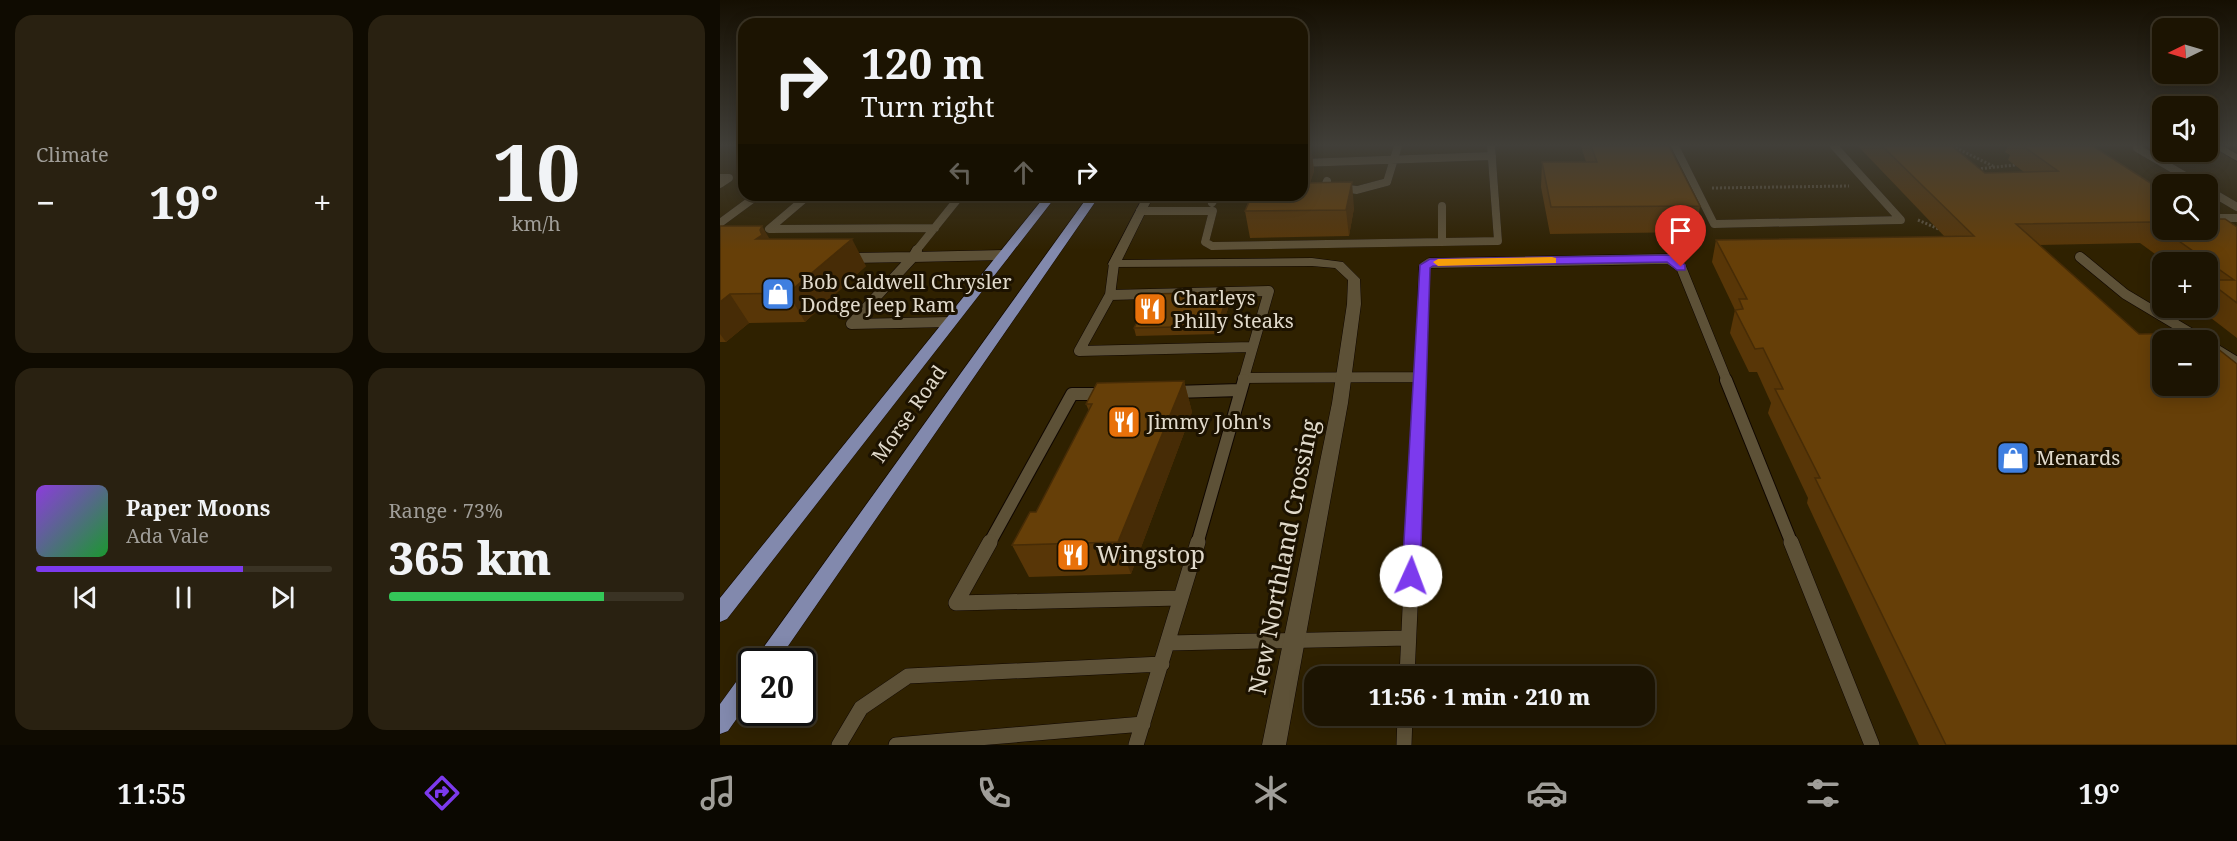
<!DOCTYPE html>
<html lang="en">
<head>
<meta charset="utf-8">
<style>
	:root { --surface:#1c1402; --page:#292111; --text:#f1f3f6; --muted:#a09e99; --line:#3a3324; --accent:#7c3aed }
	body { margin:0; font-family:"Noto Serif",serif; background:var(--page); color:var(--text); height:100vh; display:flex; flex-direction:column; font-size:22px; white-space:nowrap }
	* { box-sizing:border-box; margin:0 }
	p { font-size:20px; color:var(--muted) }
	.icon { flex:none; width:33px; height:33px; fill:none; stroke:currentColor; stroke-width:2; stroke-linecap:round; stroke-linejoin:round }
	.map { position:relative; flex:1; overflow:hidden }
	.side { display:flex; flex-direction:column; gap:15px; padding:15px; background:#0f0b01; width:720px }
	.side>* { flex:none }
	.hud { position:absolute; left:18px; top:18px; width:570px; height:183px; border-radius:18px; box-shadow:0 3px 15px #0003,0 0 0 2px var(--line); background:#1c1402; color:var(--text); overflow:hidden }
	.needle { width:39px; rotate:265deg }
	.fabs { position:absolute; left:1432px; top:18px; display:grid; gap:12px }
	.fabs a { display:grid; place-items:center; width:66px; height:66px; border-radius:12px; background:var(--surface); box-shadow:0 3px 15px #0003,0 0 0 2px var(--line); font-size:30px }
	.speed { position:absolute; left:18px; top:648px; display:flex; gap:12px; font-size:30px; font-weight:700; text-align:center }
	.speed>* { display:grid; place-content:center; width:78px; height:78px; border-radius:50%; background:var(--surface); box-shadow:0 3px 15px #0003,0 0 0 2px var(--line); line-height:1 }
	.speed .limit { border:3px solid #111; border-radius:9px; background:#fff; color:#111 }
	.pin { position:absolute; display:grid; place-items:center; width:51px; height:51px; color:#fff; margin:-62px -26px; border-radius:50% 50% 50% 0; rotate:-45deg; box-shadow:0 0 6px #0007 }
	.pin .icon { rotate:45deg }
	.me { position:absolute; width:66px; margin:-33px; rotate:2deg; stroke-linejoin:round; filter:drop-shadow(0 0 4px #0008) }
	.turn { display:flex; align-items:center; gap:21px; height:126px; padding:0 24px; font-size:27px }
	.turn .icon { width:78px; height:78px; stroke-width:2.5 }
	.turn b { display:block; font-size:42px; line-height:51px }
	.lanes { display:flex; align-items:center; height:57px; padding:0 24px; background:#0003; justify-content:center; gap:30px; direction:ltr }
	.lanes .off { opacity:.35 }
	.big { font-size:45px; font-weight:800; line-height:1.1 }
	.side .widget { flex:1; display:flex; flex-direction:column; justify-content:center; gap:9px; min-width:0; padding:0 21px; border-radius:18px; background:var(--page) }
	.side .dial { align-items:center; gap:0 }
	.dial b { font-size:78px; line-height:1 }
	.song { display:flex; align-items:center; gap:18px }
	.cover { width:72px; height:72px; border-radius:9px; background:linear-gradient(135deg,hsl(270 70% 55%),hsl(130 70% 35%)) }
	.played { height:6px; border-radius:3px; background:linear-gradient(90deg,var(--accent) 70%,var(--line) 70%) }
	.keys { display:flex; justify-content:space-around; direction:ltr }
	.heat { display:flex; justify-content:space-between; align-items:center; font-size:33px; direction:ltr }
	.charge { height:9px; border-radius:4px; background:linear-gradient(90deg,#34c759 73%,var(--line) 0) }
	.side .tiles { flex:1; display:grid; gap:15px; grid-template-columns:repeat(2,1fr) }
	.trip { position:absolute; left:584px; top:666px; width:351px; height:60px; border-radius:18px; background:var(--surface); box-shadow:0 3px 15px #0003,0 0 0 2px var(--line); font-weight:800; line-height:60px; text-align:center }
	.tab-bar { display:flex; height:96px; justify-content:space-around; align-items:center; background:#0b0801; color:var(--muted) }
	.tab-bar .icon { width:42px; height:42px }
	.tab-bar .active { color:var(--accent) }
	.tab-bar b { font-size:27px; color:var(--text) }
	main { display:flex; flex:1; min-height:0 }
	.map>svg:first-child { display:block }
	.built { fill:#2f2100; fill-rule:evenodd }
	.lines { fill:none; stroke-linecap:round; stroke-linejoin:round }
	.lane-far3-casing { stroke:#0f0600; stroke-width:8 }
	.lane-far2-casing { stroke:#0f0600; stroke-width:11 }
	.lane-far1-casing { stroke:#0f0600; stroke-width:14 }
	.lane-casing { stroke:#0f0600; stroke-width:16 }
	.street-casing { stroke:#0f0600; stroke-width:1 }
	.primary-casing { stroke:#0f0600; stroke-width:1 }
	.path { stroke:#5f5540; stroke-width:3; stroke-dasharray:2 2; stroke-linecap:butt }
	.lane-far3 { stroke:#5d5137; stroke-width:8 }
	.lane-far2 { stroke:#5d5137; stroke-width:10 }
	.lane-far1 { stroke:#5d5137; stroke-width:12 }
	.lane { stroke:#5d5137; stroke-width:15 }
	.street { fill:#5d5137; fill-rule:evenodd }
	.primary { fill:#8289ad; fill-rule:evenodd }
	.wall { fill:#583607 }
	.shaded-wall { fill:#472c06 }
	.building { fill:#663f08; stroke:#472c06; stroke-width:1.5 }
	.route { fill:#7c3aed; stroke:#51269a; stroke-width:1.5 }
	.slow { fill:#f59e0b }
	.labels { text-anchor:middle; stroke-width:6; stroke-linejoin:round; paint-order:stroke }
	.poi-label { font-size:20px; fill:#e1dacb; stroke:#1c1200; text-anchor:start }
	.street-label { font-size:20px; fill:#e1dacb; stroke:#1c1200 }
	.near-poi-label { font-size:24px; fill:#e1dacb; stroke:#1c1200; text-anchor:start }
	.near-street-label { font-size:24px; fill:#e1dacb; stroke:#1c1200 }
</style>
</head>
<body>
<main>
<section class="side">
<div class="tiles">
<div class="widget"><p>Climate</p>
<div class="heat"><a>−</a><b class="big">19°</b><a>+</a></div>
</div>
<div class="widget dial"><b>10</b><p>km/h</p></div>
<div class="widget">
<div class="song"><i class="cover"></i><div><b>Paper Moons</b><p>Ada Vale</p></div></div>
<div class="played"></div>
<div class="keys"><svg class="icon" aria-label="previous" viewBox="0 0 24 24"><path d="M18 5L8 12l10 7zM5 5v14"/></svg><svg class="icon" aria-label="pause" viewBox="0 0 24 24"><path d="M8 5v14M16 5v14"/></svg><svg class="icon" aria-label="next" viewBox="0 0 24 24"><path d="M6 5l10 7-10 7zM19 5v14"/></svg></div>
</div>
<div class="widget"><p>Range · 73%</p><b class="big">365 km</b><div class="charge"></div></div>
</div>
</section>
<div class="map">
<svg width="1517" height="745" viewBox="0 0 1517 745">
	<rect width="100%" height="100%" fill="#261b03"/>
	<path class="built" d="M0,146H24V195H582V146H1443V152H1488V146H1494L1517,158V745H0ZM1443,184H1488V230H1443ZM1443,262H1488V308H1443ZM1443,340H1488V386H1443ZM32,662H82V712H32ZM594,676H924V716H594Z"/>
	<g class="lines">
		<defs>
			<path id="lane-far3" d="M955,146L994,224L1181,220L1114,146
				M1417,148L1479,184
				M582,163L772,156
				M0,178H9L0,184
				M607,181L605,186L637,190L667,182L678,146
				M1488,190L1517,207
				M89,195L49,229L215,228
				M492,203L497,195
				M722,206V242
				M420,211H493L485,242L492,246L778,241L771,146
				M1488,218H1517
				M0,223L38,195
				M196,251L241,195"/>
			<path id="lane-far2" d="M1360,257L1405,294L1482,340
				M129,258L193,257L197,250
				M394,264L390,295L549,291L523,381
				M390,295L359,351L532,347
				M230,322L131,324L193,257L284,255
				M1489,345L1517,362
				M523,378L700,377L704,267L710,263L949,259L961,267L1007,381
				M700,381V377"/>
			<path id="lane-far1" d="M1006,380L1072,544
				M454,392L520,390
				M269,544L352,394H385
				M477,544L524,380
				M693,544L700,380"/>
			<path id="lane" d="M270,542L236,603L460,598
				M1071,542L1152,745
				M449,643L688,638
				M687,676L693,542
				M119,745L141,708L188,676L442,664
				M176,745L423,724
				M416,745L478,542
				M684,745L685,716"/>
			<path id="street" d="M1491,146H1503L1517,154V161Z
				M424,195H434L402,260L592,258L623,262L640,279L641,304L628,403L566,745H542L612,403L627,304L628,280L615,268L592,266L390,267L388,264Z"/>
			<path id="primary" d="M326,195H337L7,619L0,622V598Z
				M369,195H380L57,662H33Z
				M32,668V697L8,731L0,734V704L24,671Z"/>
		</defs>
		<use href="#lane-far3" class="lane-far3-casing"/>
		<use href="#lane-far2" class="lane-far2-casing"/>
		<use href="#lane-far1" class="lane-far1-casing"/>
		<use href="#lane" class="lane-casing"/>
		<use href="#street" class="street-casing"/>
		<use href="#primary" class="primary-casing"/>
		<path class="path" d="M1232,146L1273,166
			M1257,169L1295,165
			M992,188L1129,186
			M1198,220L1221,230"/>
		<use href="#lane-far3" class="lane-far3"/>
		<use href="#lane-far2" class="lane-far2"/>
		<use href="#lane-far1" class="lane-far1"/>
		<use href="#lane" class="lane"/>
		<use href="#street" class="street"/>
		<use href="#primary" class="primary"/>
	</g>
	<path class="wall" d="M591,146L594,171L590,183L634,208L629,236L530,238L525,211L531,195H582Z
		M861,146H949L980,206L976,232L830,234L821,187L822,162H866Z
		M1138,146H1232L1265,173L1304,172L1288,160L1290,155L1285,152L1288,146H1373L1443,230L1517,227V338L1478,308H1488V262H1446L1420,243L1319,245L1517,745H1199L1087,503L1088,498L1048,413L1051,403L1037,372H1029L1010,333L1015,310L992,262L996,240L1225,237Z
		M0,226L50,239L146,266L85,322L29,323L6,342H0Z
		M511,300L499,334L416,336L414,328Z
		M464,381L472,412L411,574L309,577L292,545L316,512L369,411L366,404Z"/>
	<path class="shaded-wall" d="M591,146L594,171L581,209L582,171Z
		M632,182L634,208L629,236L626,210Z
		M42,226L58,253L36,239Z
		M132,239L146,266L85,322L68,293Z
		M509,292L511,300L499,334L497,326Z
		M10,294L29,323L6,342L0,334V302Z
		M464,381L472,412L411,574L398,542Z"/>
	<path class="building" d="M591,146L582,171V147Z
		M871,146H949L980,206L831,207L822,162H877Z
		M1162,146H1232L1265,173L1338,171L1303,146H1373L1443,191V230H1488V219H1505L1517,227V303L1488,281V280H1514L1432,222L1296,224L1419,334L1478,333L1488,340H1443V386H1488V341L1517,364V745H1226L1095,478H1100L1055,389H1063L1043,348L1035,349L1015,310L1023,309L1019,299H1027L996,240L1254,236Z
		M632,182L626,210L525,211L532,195H582V183Z
		M0,226H42L40,230L42,235L36,239H132L68,293L10,294L0,302Z
		M509,292L497,326L414,328L431,294Z
		M464,381L398,542L292,545L310,512H316L372,404H366L377,383Z"/>
	<linearGradient id="sky" x2="0" y2="1"><stop stop-color="#150f02"/><stop offset="0.58" stop-color="#413f39"/><stop offset="1" stop-color="#413f39" stop-opacity="0"/></linearGradient>
	<rect width="1517" height="250" fill="url(#sky)"/>
	<path class="route" d="M950,255L965,265V270H957L947,262L713,266L710,268L700,576L697,581L691,584L684,581L682,576L700,265L710,259Z"/>
	<path class="slow" d="M832,257L836,258V263L718,266L713,262L718,259Z"/>
	<defs>
		<symbol id="shop-square" viewBox="-11 -11 22 22"><rect x="-9" y="-9" width="18" height="18" rx="4" fill="#3f7fe0" stroke="#1c1200"/><path d="M-5-2.5h2.3a2.7 3.5 0 0 1 5.4 0H5L5.5 6h-11ZM-1.5-2.5h3a1.5 2.3 0 0 0-3 0Z" fill="#fff"/></symbol>
		<symbol id="restaurant-square" viewBox="-11 -11 22 22"><rect x="-9" y="-9" width="18" height="18" rx="4" fill="#e8710a" stroke="#1c1200"/><path d="M-5-6h1v4h1v-4h1v4h1v-4h1v5L-1.5 .5V6h-2V.5L-5-1ZM5-6V6H3V1.5H1.5Q1.5-4 5-6Z" fill="#fff"/></symbol>
	</defs>
	<g fill-rule="evenodd">
		<use href="#shop-square" x="39" y="275" width="38" height="38"/>
		<use href="#restaurant-square" x="411" y="290" width="38" height="38"/>
		<use href="#restaurant-square" x="385" y="403" width="38" height="38"/>
		<use href="#shop-square" x="1274" y="439" width="38" height="38"/>
		<use href="#restaurant-square" x="334" y="536" width="38" height="38"/>
	</g>
	<g class="labels">
		<g class="poi-label">
			<text x="81" y="289">Bob Caldwell Chrysler<tspan x="81" dy="23">Dodge Jeep Ram</tspan></text>
			<text x="453" y="305">Charleys<tspan x="453" dy="23">Philly Steaks</tspan></text>
			<text x="427" y="429">Jimmy John's</text>
			<text x="1316" y="465">Menards</text>
		</g>
		<g class="street-label">
			<text transform="translate(189 414) rotate(-55)" y="7">Morse Road</text>
		</g>
		<g class="near-poi-label">
			<text x="376" y="563">Wingstop</text>
		</g>
		<g class="near-street-label">
			<text transform="translate(564 557) rotate(-79)" y="8">New Northland Crossing</text>
		</g>
	</g>
</svg>
<div class="fabs">
<a><svg class="needle" viewBox="-14 -14 28 28"><path d="M0-13l5 13h-10z" fill="#e53935"/><path d="M0 13l5-13h-10z" fill="#a09e99"/></svg></a>
<a><svg class="icon" aria-label="sound" viewBox="0 0 24 24"><path d="M4 9h4l5-4v14l-5-4H4zM17 9q2 3 0 6"/></svg></a>
<a><svg class="icon" aria-label="search" viewBox="0 0 24 24"><circle cx="10" cy="10" r="6"/><path d="M15 15l6 6"/></svg></a>
<a>+</a>
<a>−</a>
</div>
<div class="speed"><div class="limit">20</div></div>
<div class="pin" style="left:961px;top:267px;background:#d93025"><svg class="icon" aria-label="arrive" viewBox="0 0 24 24"><path d="M6 21V4h12l-3 4 3 4H6"/></svg></div>
<svg class="me" style="left:691px;top:576px" viewBox="-20 -20 40 40"><circle r="19" fill="#fff"/><path d="M0-13L10 11 0 6-10 11z" fill="#7c3aed"/></svg>
<div class="trip">11:56 · 1 min · 210 m</div>
<div class="hud">
<div class="turn"><svg class="icon" aria-label="right" viewBox="0 0 24 24"><path d="M7 20v-9h11M14 6l5 5-5 5"/></svg><div><b>120 m</b>Turn right</div></div>
<div class="lanes"><svg class="icon off" aria-label="left" viewBox="0 0 24 24"><path d="M17 20v-9H6M10 6l-5 5 5 5"/></svg><svg class="icon off" aria-label="ahead" viewBox="0 0 24 24"><path d="M12 20V5M6 11l6-6 6 6"/></svg><svg class="icon" aria-label="right" viewBox="0 0 24 24"><path d="M7 20v-9h11M14 6l5 5-5 5"/></svg></div>
</div>
</div>
</main>
<nav class="tab-bar">
<b>11:55</b>
<svg class="icon active" aria-label="directions" viewBox="0 0 24 24"><path d="M12 3l9 9-9 9-9-9zM9 14v-3h6M13 9l2 2-2 2"/></svg>
<svg class="icon" aria-label="music" viewBox="0 0 24 24"><path d="M9 18V5l10-2v13"/><circle cx="6" cy="18" r="3"/><circle cx="16" cy="16" r="3"/></svg>
<svg class="icon" aria-label="phone" viewBox="0 0 24 24"><path d="M5 4h4l2 5-3 2q2 4 5 5l2-3 5 2v4C11 20 4 13 5 4z"/></svg>
<svg class="icon" aria-label="climate" viewBox="0 0 24 24"><path d="M12 3v18M4 7l16 10M4 17L20 7"/></svg>
<svg class="icon" aria-label="car" viewBox="0 0 24 24"><path d="M5 17H2v-5l4-1 3-4h7l3 4 3 1v5h-3M9 17h6M6 11h13"/><circle cx="7" cy="17" r="2"/><circle cx="17" cy="17" r="2"/></svg>
<svg class="icon" aria-label="filters" viewBox="0 0 24 24"><path d="M4 7h16M4 17h16"/><circle cx="9" cy="7" r="2"/><circle cx="15" cy="17" r="2"/></svg>
<b>19°</b>
</nav>
</body>
</html>
